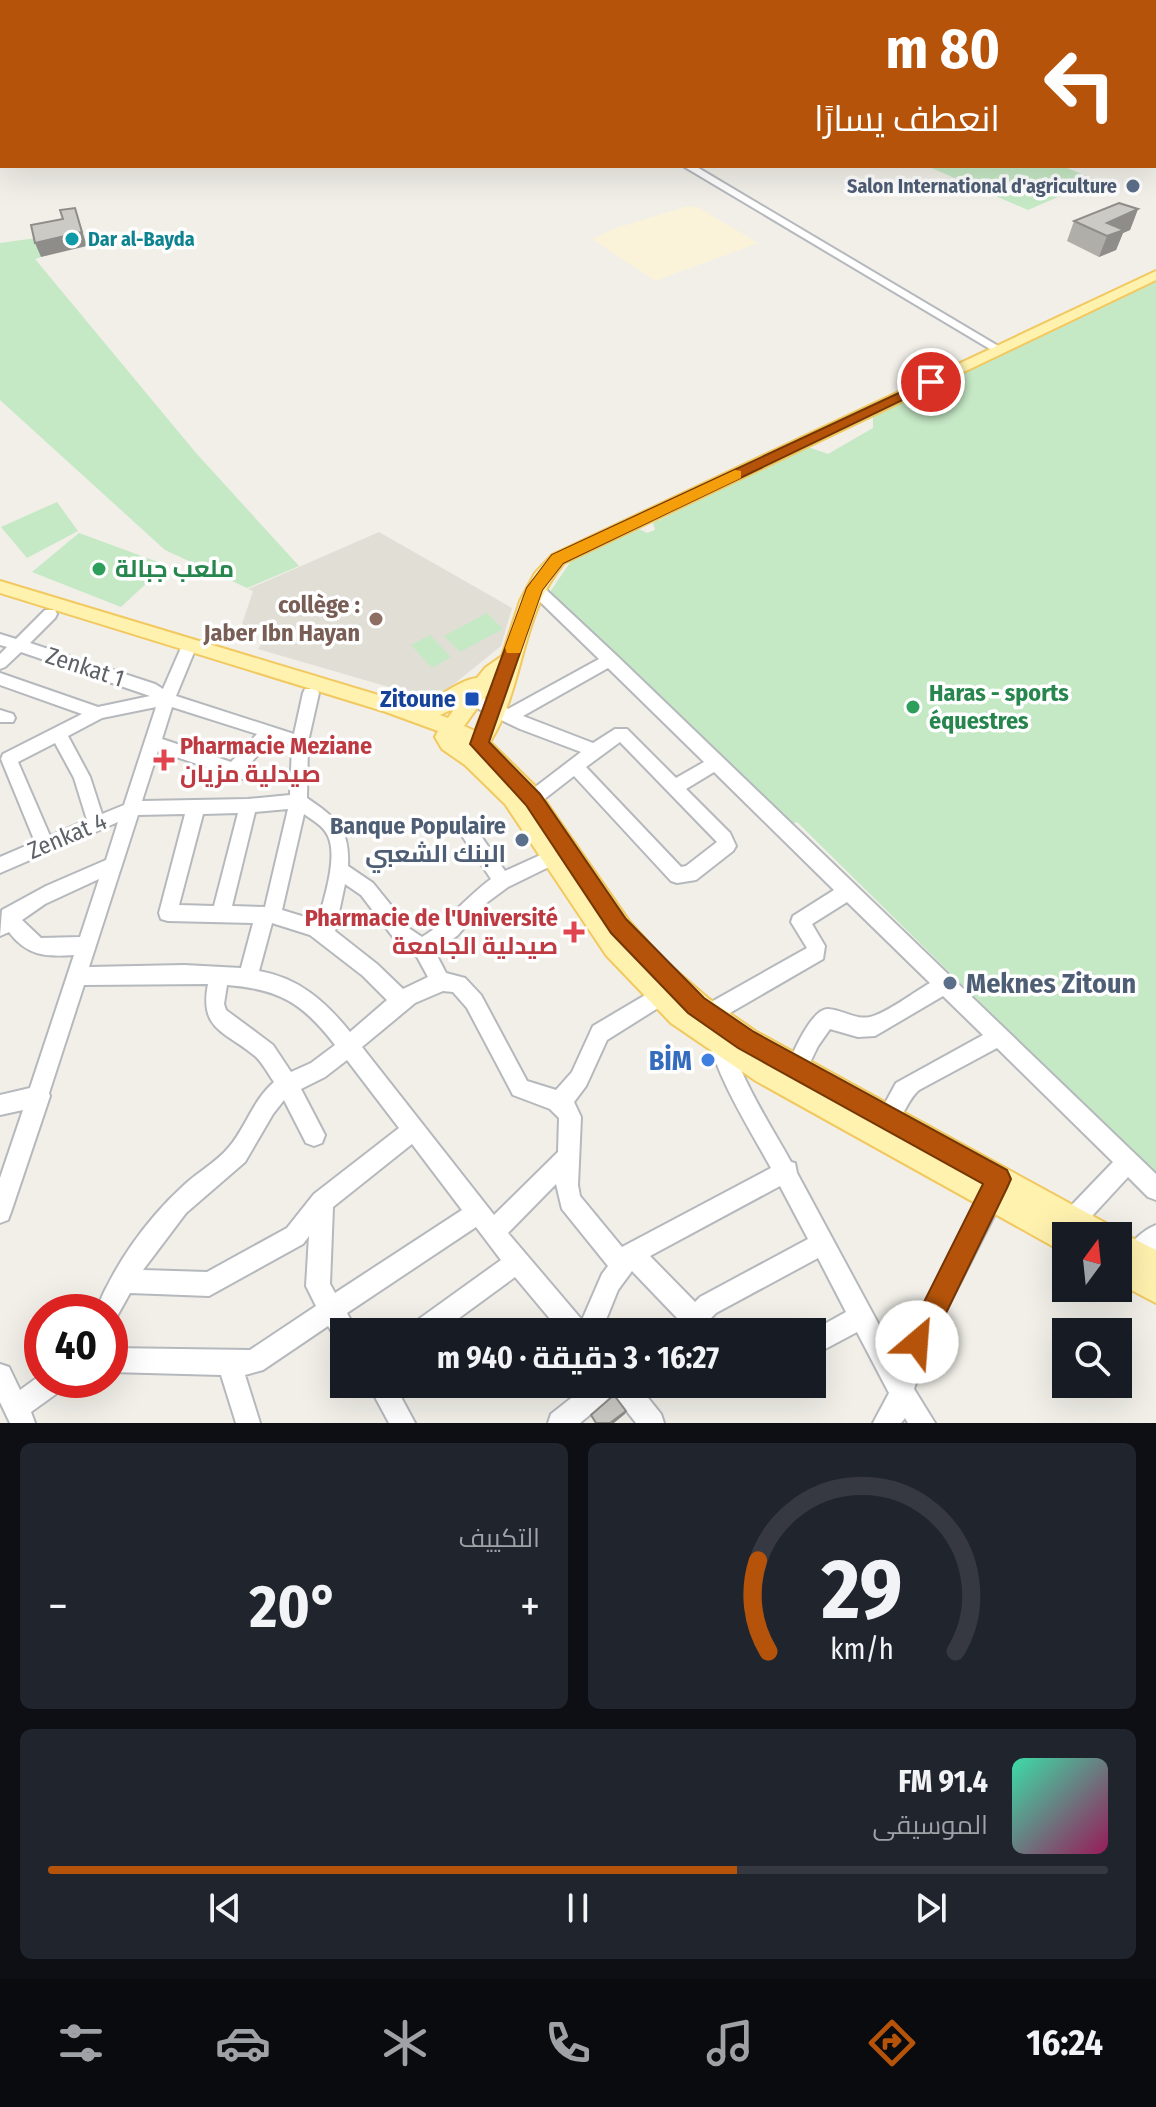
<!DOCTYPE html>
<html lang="ar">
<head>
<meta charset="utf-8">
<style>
	:root { --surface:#171b24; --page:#20242c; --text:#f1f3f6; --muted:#9ea1a6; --line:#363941; --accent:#b45309 }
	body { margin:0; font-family:"Fira Sans Condensed",Cairo,sans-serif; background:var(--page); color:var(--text); direction:rtl; height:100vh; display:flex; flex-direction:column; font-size:30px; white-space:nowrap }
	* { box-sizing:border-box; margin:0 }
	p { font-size:26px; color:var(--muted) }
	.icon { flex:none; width:44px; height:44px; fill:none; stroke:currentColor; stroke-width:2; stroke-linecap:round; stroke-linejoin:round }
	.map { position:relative; height:1423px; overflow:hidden; direction:ltr }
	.sheet { display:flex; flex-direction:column; gap:20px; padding:20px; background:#0d0f14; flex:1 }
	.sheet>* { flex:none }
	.top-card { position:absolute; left:0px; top:0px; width:1156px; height:168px; box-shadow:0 8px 32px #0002; direction:rtl; background:#b45309; color:#fff; overflow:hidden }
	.needle { width:52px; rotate:15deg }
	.controls { position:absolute; left:1052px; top:1222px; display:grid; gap:16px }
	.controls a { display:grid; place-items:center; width:80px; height:80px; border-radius:0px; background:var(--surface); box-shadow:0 8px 32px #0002; font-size:40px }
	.speed { position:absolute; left:24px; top:1294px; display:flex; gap:16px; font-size:40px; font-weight:700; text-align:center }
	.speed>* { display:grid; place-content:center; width:104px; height:104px; border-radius:50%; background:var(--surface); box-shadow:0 8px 32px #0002; line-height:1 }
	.speed .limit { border:12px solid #d22; background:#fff; color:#111 }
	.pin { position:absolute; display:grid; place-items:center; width:68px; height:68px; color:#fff; margin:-34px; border:4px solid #fff; border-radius:50%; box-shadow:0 2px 8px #0007 }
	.me { position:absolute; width:88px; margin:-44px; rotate:27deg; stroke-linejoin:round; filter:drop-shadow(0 0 6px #0008) }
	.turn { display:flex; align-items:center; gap:28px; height:168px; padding:0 24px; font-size:36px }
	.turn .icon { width:104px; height:104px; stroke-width:2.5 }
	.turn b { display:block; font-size:56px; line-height:68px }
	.big { font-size:60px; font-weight:700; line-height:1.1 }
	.sheet .tile { flex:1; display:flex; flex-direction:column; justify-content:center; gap:12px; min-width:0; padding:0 28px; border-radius:12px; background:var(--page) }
	.sheet .dial { align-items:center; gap:0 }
	.dial svg { height:208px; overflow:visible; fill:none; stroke:var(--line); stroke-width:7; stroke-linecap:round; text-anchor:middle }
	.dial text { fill:var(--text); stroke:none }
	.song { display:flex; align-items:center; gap:24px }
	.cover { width:96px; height:96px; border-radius:12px; background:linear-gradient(135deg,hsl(160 70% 55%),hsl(330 70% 35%)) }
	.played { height:8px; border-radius:4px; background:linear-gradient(90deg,var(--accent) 65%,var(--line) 65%) }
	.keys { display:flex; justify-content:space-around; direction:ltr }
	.heat { display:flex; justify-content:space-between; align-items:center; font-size:44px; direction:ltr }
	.sheet .tiles { flex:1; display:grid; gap:20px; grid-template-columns:1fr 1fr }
	.tile:last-child { grid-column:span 2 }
	.trip { position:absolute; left:330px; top:1318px; width:496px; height:80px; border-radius:0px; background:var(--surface); box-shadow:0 8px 32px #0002; font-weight:700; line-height:80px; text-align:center; direction:rtl }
	.menu { display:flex; height:128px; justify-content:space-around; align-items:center; background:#090b0e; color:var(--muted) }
	.menu .icon { width:56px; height:56px }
	.menu .selected { color:var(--accent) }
	.menu b { font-size:36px; color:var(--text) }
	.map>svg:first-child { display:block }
	.education { fill:#e1ded6 }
	.green { fill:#c5e8c5 }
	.sand { fill:#fbf3d9 }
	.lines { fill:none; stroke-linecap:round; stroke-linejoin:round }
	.minor-casing { stroke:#b5b8bc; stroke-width:4 }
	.major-casing { stroke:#f2c960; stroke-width:4 }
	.minor { fill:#fff; fill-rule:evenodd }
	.major { fill:#fff2af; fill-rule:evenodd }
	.wall { fill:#afaea9 }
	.shaded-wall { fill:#8f8d8a }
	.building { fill:#cccac5; stroke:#8f8d8a; stroke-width:2 }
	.route { fill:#b45309; stroke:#753606; stroke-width:2 }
	.slow { fill:#f59e0b }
	.service-dot { fill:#5c6f8a; stroke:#fff; stroke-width:3 }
	.culture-dot { fill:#0f9aa8; stroke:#fff; stroke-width:3 }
	.leisure-dot { fill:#2e9e5b; stroke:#fff; stroke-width:3 }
	.education-dot { fill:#8d6e63; stroke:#fff; stroke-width:3 }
	.transit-dot { fill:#1a4fb4; stroke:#fff; stroke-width:3 }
	.health-dot { fill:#e0444e; stroke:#fff; stroke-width:3 }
	.shop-dot { fill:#3f7fe0; stroke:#fff; stroke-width:3 }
	.labels { text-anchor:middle; stroke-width:7; stroke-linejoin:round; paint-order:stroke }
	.far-service-label { font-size:20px; font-weight:bold; fill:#4e5e75; stroke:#fff; text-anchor:end }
	.far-culture-label { font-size:20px; font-weight:bold; fill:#0d838f; stroke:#fff; text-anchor:start }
	.leisure-label { font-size:24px; font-weight:bold; fill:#27864d; stroke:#fff; text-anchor:start }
	.education-label { font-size:24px; font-weight:bold; fill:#785e54; stroke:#fff; text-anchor:end }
	.street-label { font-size:24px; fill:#5f6368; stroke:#fff }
	.transit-label { font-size:24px; font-weight:bold; fill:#164399; stroke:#fff; text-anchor:end }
	.health-label { font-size:24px; font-weight:bold; fill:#be3a42; stroke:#fff; text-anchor:start }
	.service-label { font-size:24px; font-weight:bold; fill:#4e5e75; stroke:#fff; text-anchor:end }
	.near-service-label { font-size:28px; font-weight:bold; fill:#4e5e75; stroke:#fff; text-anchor:start }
	.near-shop-label { font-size:28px; font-weight:bold; fill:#366cbe; stroke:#fff; text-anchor:end }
</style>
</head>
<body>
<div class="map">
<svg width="1156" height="1423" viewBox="0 0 1156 1423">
	<rect width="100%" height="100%" fill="#f1efe8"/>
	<path class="education" d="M379,532L512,608L501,646L444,692L423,697L258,649L266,637L240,630L253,591L248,589Z"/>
	<path class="green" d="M927,166H1062L1097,180L1028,210Z
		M36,238L41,257L35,259L196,453L299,566L247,588L165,550L0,400V243Z
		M1156,282V1175L1008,1034L1010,1032L797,822L792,824L550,592L573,558L639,529L647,533L655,530L653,523L808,447L828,454L873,428V417Z
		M57,502L78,531L27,558L1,527Z
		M79,533L166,565L121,607L32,572Z
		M487,613L503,629L460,652L444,636Z
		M430,635L451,657L432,668L411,645Z"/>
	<path class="sand" d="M688,206L699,208L758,243L655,281L592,239L613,229Z"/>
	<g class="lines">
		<defs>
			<path id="minor" d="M441,0H451L453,2H443Z
				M985,0H993L994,2H986Z
				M1154,61H1156V66H1154Z
				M1154,100L1156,101V107L1154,106Z
				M1156,122V128L1154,129V123Z
				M1154,148L1156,149V155L1154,154Z
				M683,166H695L1005,350L995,352Z
				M535,583L540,584L616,655L1156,1174V1200L1148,1197L1128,1177L1081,1228L1073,1231L1065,1228L1062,1220L1065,1212L1113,1162L997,1048L919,1090C906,1101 903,1122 888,1129L881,1125L877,1118L896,1083L983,1035L943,996L875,1036L858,1037L830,1029L818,1046L804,1075L797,1078L790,1075L787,1068C792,1054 812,1008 828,1009C843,1010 855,1020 870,1017C887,1013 914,992 930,983L847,902L812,924L825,946L823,959L728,1014C723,1054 771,1125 791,1162L795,1163L797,1173L899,1362L909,1334L986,1184L994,1181L1002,1184L1005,1192L1002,1200L928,1346L914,1389L935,1423H908L905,1418L901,1423H873L889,1393L857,1332L812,1356L810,1332L846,1312L818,1258L716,1313L711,1318L720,1332H670L678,1319L632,1271L618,1290L601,1332H561L515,1277L440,1332H408L412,1324L501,1260L476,1227L347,1313L357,1332H344V1343L337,1340L328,1326L263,1370L245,1375L260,1423H236L221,1375L110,1372V1348L250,1350L316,1306L306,1286L309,1236L303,1244L209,1296L130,1293L115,1320L110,1323V1312H95C114,1266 145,1221 182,1187C196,1173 216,1163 229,1147C246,1127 253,1100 274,1082C268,1074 263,1063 255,1056C225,1031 199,1030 208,984L84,985L49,1093L50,1096L11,1212L8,1220L0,1223V1178L23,1110L0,1115V1095L30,1088L74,955C46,957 27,956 9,932L0,936L2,910L46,886L106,860L118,822L0,873V857L35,842L1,759L3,754L82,714L0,685V673L98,707L150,696L21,652L5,667L0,669V654L7,647L0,645V634L16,639L45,610H55L57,614L55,618L30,643L155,684L163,689L184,641H194L197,645L176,696L294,734L303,693L305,689H317L319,693L308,742L307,798C336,818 350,828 348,866L373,883L410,929L422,937C450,920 465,898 491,879L458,830L455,825L458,820L464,818L470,820L505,871L547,852L553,849L559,852L562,857L559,862L508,887L485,904L457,936L434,950L446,973L465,978L481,995L527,1081L556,1090L572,1072L593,1026L652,991L659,988L666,991L669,997L666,1003L607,1040L586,1086L574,1102L581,1117L578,1185L580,1196L622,1247L771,1168C751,1131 709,1066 707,1025C707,1016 709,1009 713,1001L807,948L791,922L793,916L834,890L714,772L686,789L730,833L736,846L733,851L696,880L677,883L671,881L574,776L529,811L523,813L517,811L514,806L517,801L581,752L520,729L456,698L454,694L462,688L508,709L599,659L530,592L528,588ZM608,668L704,762L676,778L627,729H615L593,743L523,716ZM156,707L124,805L102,814L90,777L68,736L102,718ZM172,707L257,734L231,762L162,739ZM272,739L292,746L290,795L248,799L142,801L158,751L261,785L267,783L269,778L267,773L247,767ZM620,742L717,842L686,866L681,867L586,767ZM55,743L74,778L87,820L50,836L18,762ZM288,809L265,907L232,906L255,812ZM238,813L214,906L179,905L203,814ZM185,814L159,913L161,919L168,921L253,923L241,968L184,965L89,967L138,815ZM304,814C312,820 324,826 328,836C338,857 324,899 318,921L282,910ZM99,879L80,937L41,938L22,920L45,904ZM345,884L361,895L396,941L415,953L428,977L403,989L377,964L335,931ZM272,923L310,935L363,976L387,1000L350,1032C325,1001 299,978 259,971ZM227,985C279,989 303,1003 335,1045L311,1063L291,1072L273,1045L226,1010L224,1004ZM443,991L453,992L467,1008L513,1095L550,1109L559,1118L558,1152L494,1215L362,1047L415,1003ZM347,1060L399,1128L314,1194L287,1228L207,1272L143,1270L186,1213L245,1162L273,1114L284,1100L306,1143L314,1146L322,1143L325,1135L301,1089L325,1077ZM412,1144L462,1210L335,1293L330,1284L333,1207ZM556,1184L562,1209L608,1266L602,1274L582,1320L508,1233ZM780,1186L808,1239L700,1297L695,1302L650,1256Z
				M0,710L13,714L15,718L13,722H0Z
				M1156,1225V1252L1144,1263L1136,1266L1128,1263L1125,1255C1130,1242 1143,1230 1156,1225Z
				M0,1364L9,1367L20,1390L42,1374V1380H66L63,1389L31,1412L35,1423H10L0,1402Z
				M368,1384H394L415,1423H389Z
				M589,1384H637L661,1414L664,1423H636L614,1395L580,1423H548L551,1414Z"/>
			<path id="major" d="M1156,271V280L564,563C520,615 525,686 490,742L534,785L629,921L667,963L709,999L755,1031L1111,1226L1114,1233L1118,1231L1156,1250V1303L1118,1283V1236H1066V1252L1056,1248L756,1081L671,1023L606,955L505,804L465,765L442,749L435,737L438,731L386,712L0,593V581L418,707C437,700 458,680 477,678L485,668L502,656L520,601L535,573L552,555ZM493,686L475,731L464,726ZM455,708L448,718L440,715Z"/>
		</defs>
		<use href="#minor" class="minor-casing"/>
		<use href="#major" class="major-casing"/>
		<use href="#minor" class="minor"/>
		<use href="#major" class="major"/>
	</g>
	<path class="wall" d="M1004,0H1156V36H1154V2H1012Z
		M1138,209L1130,230L1123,233L1116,250L1099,257L1067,241L1074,221Z"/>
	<path class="shaded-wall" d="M130,0H190L179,2H118Z
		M0,22H2V33H0Z
		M75,208L87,246L41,257L35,243Z
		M1138,209L1130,230L1123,233L1116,250L1099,257L1107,236V223Z
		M626,1411L625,1414L614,1423H610Z"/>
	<path class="building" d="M0,0H130L118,2H2V22H0Z
		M1055,0H1156V24L1154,23V2H1063Z
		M1119,203L1138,209L1107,223L1124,230L1107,236L1074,221Z
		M75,208L82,232L35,243L31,225L63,219L60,210Z
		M614,1395L626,1411L610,1423H596L591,1415Z"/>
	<path class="route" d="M931,378L938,382L936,384L563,563L542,590L489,742L540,794L626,919L704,998L754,1032L1007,1170L1011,1179L1007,1188L927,1352L917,1356L908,1352L904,1342L983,1184L738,1048L688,1013L611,933L526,805L470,744L527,588L552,555Z"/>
	<path class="slow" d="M735,470L741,471V478L563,563L542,590L520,653H507L505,648L527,588L552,555Z"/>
	<g class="service-dot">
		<circle cx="1133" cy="186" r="8"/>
		<circle cx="522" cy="840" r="8"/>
		<circle cx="950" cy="983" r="8"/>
	</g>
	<circle class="culture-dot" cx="72" cy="239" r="8"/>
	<g class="leisure-dot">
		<circle cx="99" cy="569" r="8"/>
		<circle cx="913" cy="707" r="8"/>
	</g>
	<circle class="education-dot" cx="376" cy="619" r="8"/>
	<rect class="transit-dot" x="464" y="691" width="16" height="16" rx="4"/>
	<g class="health-dot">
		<path d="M160 748h8v8h8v8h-8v8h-8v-8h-8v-8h8z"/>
		<path d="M570 920h8v8h8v8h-8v8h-8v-8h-8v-8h8z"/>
	</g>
	<circle class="shop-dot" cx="708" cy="1060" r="8"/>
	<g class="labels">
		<g class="far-service-label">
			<text x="1117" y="193">Salon International d'agriculture</text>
		</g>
		<g class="far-culture-label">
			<text x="88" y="246">Dar al-Bayda</text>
		</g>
		<g class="leisure-label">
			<text x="115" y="577">ملعب جبالة</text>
			<text x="929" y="701">Haras - sports<tspan x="929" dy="28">équestres</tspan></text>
		</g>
		<g class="education-label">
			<text x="360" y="613">collège :<tspan x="360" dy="28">Jaber Ibn Hayan</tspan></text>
		</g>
		<g class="street-label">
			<text transform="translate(85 667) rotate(18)" y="8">Zenkat 1</text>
			<text transform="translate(67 836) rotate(-23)" y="8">Zenkat 4</text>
		</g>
		<g class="transit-label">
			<text x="456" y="707">Zitoune</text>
		</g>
		<g class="health-label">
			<text x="180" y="754">Pharmacie Meziane<tspan x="180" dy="28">صيدلية مزيان</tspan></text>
			<text x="558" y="926" text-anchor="end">Pharmacie de l'Université<tspan x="558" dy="28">صيدلية الجامعة</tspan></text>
		</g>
		<g class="service-label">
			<text x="506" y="834">Banque Populaire<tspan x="506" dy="28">البنك الشعبي</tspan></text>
		</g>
		<g class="near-service-label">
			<text x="966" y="993">Meknes Zitoun</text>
		</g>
		<g class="near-shop-label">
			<text x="692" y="1070">BİM</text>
		</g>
	</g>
</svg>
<div class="controls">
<a><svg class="needle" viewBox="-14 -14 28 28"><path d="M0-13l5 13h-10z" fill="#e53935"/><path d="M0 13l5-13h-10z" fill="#9ea1a6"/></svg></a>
<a><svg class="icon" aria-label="search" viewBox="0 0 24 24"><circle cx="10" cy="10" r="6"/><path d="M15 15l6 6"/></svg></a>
</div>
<div class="speed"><div class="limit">40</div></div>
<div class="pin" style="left:931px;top:382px;background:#d93025"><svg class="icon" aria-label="arrive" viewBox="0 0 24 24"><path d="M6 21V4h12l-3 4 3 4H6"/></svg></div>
<svg class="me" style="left:917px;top:1342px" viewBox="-20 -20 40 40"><circle r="19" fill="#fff"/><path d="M0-13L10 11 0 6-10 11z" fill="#b45309"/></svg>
<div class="trip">16:27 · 3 دقيقة · 940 m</div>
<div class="top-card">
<div class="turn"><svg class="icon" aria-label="left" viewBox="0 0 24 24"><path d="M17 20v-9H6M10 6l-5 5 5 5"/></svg><div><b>80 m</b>انعطف يسارًا</div></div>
</div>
</div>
<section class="sheet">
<div class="tiles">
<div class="tile dial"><svg viewBox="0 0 100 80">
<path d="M14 69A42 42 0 1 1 86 69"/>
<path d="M14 69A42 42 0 0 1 10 34" stroke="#b45309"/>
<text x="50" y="56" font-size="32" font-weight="700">29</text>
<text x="50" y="72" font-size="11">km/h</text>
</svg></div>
<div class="tile"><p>التكييف</p>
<div class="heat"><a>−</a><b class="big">20°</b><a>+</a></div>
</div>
<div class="tile">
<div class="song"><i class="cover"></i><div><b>91.4 FM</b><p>الموسيقى</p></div></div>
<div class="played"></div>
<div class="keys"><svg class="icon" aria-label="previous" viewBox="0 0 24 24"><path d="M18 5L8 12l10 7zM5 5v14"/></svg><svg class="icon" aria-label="pause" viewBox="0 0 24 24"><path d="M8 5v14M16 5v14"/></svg><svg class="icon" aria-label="next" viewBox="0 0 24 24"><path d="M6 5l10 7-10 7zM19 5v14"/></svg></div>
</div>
</div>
</section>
<nav class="menu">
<b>16:24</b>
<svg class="icon selected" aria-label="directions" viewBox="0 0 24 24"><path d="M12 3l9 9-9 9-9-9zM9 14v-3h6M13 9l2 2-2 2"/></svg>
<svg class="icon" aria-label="music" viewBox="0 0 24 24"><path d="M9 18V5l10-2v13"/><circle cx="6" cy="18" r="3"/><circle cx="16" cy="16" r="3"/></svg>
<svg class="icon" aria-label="phone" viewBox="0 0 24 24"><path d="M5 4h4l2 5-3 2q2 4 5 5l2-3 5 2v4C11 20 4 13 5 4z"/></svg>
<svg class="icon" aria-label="climate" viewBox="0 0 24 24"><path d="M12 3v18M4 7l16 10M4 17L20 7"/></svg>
<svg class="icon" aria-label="car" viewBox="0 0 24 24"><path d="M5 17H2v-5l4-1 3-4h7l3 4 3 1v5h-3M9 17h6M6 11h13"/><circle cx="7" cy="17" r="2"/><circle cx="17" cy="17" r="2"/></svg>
<svg class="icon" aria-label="filters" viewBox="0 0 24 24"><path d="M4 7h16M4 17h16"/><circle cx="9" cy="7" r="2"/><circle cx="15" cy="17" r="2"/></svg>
</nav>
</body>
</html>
